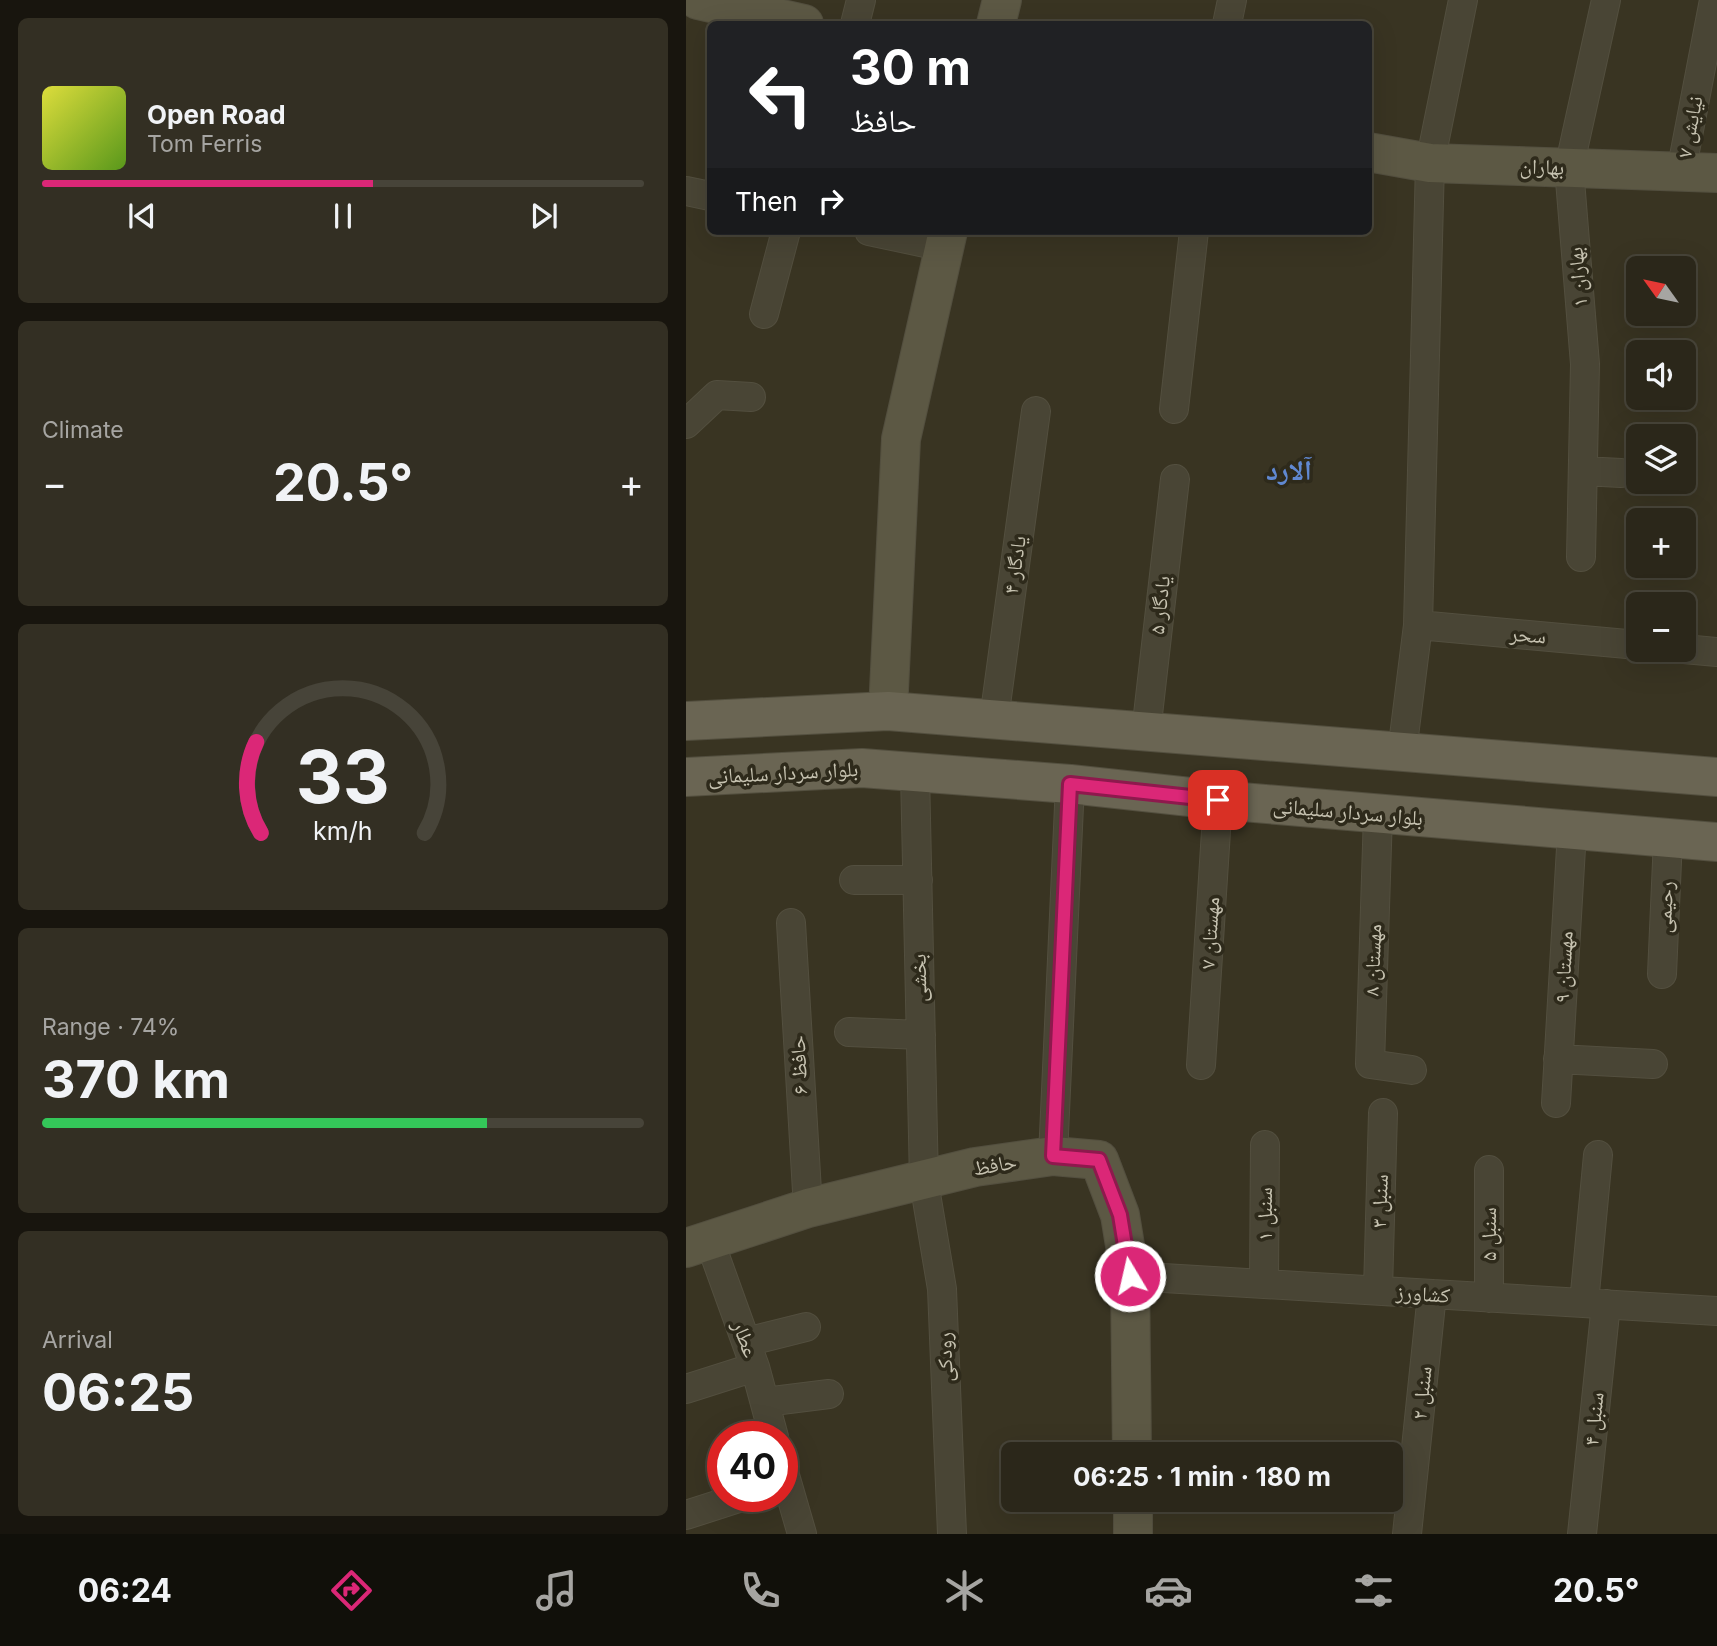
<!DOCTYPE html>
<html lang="en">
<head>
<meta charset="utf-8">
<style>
	:root { --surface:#2b271a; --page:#332f23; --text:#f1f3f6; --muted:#a6a5a2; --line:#474439; --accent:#db2777 }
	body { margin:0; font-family:Inter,"Noto Naskh Arabic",sans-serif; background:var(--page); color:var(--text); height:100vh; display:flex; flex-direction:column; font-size:26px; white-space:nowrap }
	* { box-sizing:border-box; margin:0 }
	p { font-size:23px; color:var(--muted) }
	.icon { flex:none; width:38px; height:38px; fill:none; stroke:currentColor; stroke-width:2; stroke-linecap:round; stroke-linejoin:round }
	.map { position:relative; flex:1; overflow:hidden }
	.sheet { display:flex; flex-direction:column; gap:18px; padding:18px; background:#18150e; width:686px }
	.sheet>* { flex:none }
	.top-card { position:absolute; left:21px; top:21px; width:665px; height:214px; border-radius:10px; box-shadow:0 7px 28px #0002,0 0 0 2px var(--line); background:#202124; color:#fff; overflow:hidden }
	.needle { width:46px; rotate:303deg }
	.controls { position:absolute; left:940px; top:256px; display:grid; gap:14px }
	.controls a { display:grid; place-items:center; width:70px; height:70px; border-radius:10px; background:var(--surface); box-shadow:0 7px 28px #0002,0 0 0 2px var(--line); font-size:35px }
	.speed { position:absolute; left:21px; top:1421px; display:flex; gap:14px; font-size:35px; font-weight:700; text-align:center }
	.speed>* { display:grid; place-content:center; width:91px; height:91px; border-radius:50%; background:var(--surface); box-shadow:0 7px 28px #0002,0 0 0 2px var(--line); line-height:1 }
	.speed .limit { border:10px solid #d22; background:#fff; color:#111 }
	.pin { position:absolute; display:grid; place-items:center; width:60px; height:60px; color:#fff; margin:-30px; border-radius:14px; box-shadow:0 4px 10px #0006 }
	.me { position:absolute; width:77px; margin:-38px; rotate:351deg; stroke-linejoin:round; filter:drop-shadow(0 0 5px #0008) }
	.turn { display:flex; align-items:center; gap:24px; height:147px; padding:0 28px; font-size:32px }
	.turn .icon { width:91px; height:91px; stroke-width:2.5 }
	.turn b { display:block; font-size:49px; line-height:60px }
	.then { display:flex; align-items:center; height:66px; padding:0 28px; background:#0003; gap:14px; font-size:26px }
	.big { font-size:52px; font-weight:700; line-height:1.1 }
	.sheet .tile { flex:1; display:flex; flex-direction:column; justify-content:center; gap:10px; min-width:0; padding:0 24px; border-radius:10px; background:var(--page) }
	.sheet .dial { align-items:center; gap:0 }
	.dial svg { height:182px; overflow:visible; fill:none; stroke:var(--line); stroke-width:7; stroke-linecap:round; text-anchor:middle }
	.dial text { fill:var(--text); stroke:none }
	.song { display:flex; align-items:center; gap:21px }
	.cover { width:84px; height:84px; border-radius:10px; background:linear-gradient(135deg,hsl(60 70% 55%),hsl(90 70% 35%)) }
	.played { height:7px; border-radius:4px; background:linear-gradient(90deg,var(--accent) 55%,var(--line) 55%) }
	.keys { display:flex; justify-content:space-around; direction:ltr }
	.heat { display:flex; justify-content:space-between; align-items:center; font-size:38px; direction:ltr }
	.charge { height:10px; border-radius:5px; background:linear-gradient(90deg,#34c759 74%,var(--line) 0) }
	.trip { position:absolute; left:315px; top:1442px; width:402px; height:70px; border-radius:10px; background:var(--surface); box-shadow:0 7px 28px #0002,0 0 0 2px var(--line); font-weight:700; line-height:70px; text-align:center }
	.tab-bar { display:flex; height:112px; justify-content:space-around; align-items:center; background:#11100a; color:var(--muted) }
	.tab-bar .icon { width:49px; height:49px }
	.tab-bar .selected { color:var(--accent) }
	.tab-bar b { font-size:32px; color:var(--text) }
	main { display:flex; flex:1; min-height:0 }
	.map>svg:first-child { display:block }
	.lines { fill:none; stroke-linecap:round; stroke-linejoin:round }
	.street-casing { stroke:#534f3f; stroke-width:30 }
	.secondary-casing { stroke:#534f3f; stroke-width:40 }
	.primary-casing { stroke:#534f3f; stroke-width:40 }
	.street { stroke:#494535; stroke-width:28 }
	.secondary { stroke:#5c5844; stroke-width:38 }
	.primary { stroke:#6a6553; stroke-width:38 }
	.route-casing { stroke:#8e194d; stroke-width:18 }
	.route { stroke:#db2777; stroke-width:12 }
	.labels { text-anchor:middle; stroke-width:7; stroke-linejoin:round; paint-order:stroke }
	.street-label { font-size:21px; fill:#c6c2b0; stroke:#2e2a1b }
	.district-label { font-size:28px; font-weight:bold; fill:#6088d1; stroke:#2e2a1b }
</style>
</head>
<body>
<main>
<section class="sheet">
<div class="tile">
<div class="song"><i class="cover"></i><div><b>Open Road</b><p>Tom Ferris</p></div></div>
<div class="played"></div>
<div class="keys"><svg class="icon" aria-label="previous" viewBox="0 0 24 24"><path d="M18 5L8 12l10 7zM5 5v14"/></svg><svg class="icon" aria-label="pause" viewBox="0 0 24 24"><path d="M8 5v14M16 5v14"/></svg><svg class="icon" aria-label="next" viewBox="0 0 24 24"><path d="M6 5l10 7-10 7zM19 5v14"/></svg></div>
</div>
<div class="tile"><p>Climate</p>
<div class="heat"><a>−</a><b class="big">20.5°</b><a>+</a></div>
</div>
<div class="tile dial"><svg viewBox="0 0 100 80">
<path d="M14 69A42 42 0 1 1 86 69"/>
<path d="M14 69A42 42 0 0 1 12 29" stroke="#db2777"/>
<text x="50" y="56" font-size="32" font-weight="700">33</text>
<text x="50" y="72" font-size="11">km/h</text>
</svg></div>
<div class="tile"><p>Range · 74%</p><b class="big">370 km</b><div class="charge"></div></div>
<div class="tile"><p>Arrival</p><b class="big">06:25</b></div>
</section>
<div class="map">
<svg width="1031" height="1534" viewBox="0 0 1031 1534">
	<rect width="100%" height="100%" fill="#393422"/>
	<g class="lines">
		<defs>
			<path id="street" d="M169,24L175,0
				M541,24L546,0
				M995,172L1028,0
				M0,191L24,196
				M183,231L258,247
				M78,314L100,231
				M488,409L508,231
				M0,424L31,395L65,397
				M897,471L935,473
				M895,557L899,364L883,168L920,0
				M732,625L952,645
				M998,649L1031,652
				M308,719L350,411
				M460,732L489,479
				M716,752L732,625L744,163L777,0
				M229,773L238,1182L256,1289L266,1534
				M692,814L684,1064L726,1070
				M168,880H232
				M105,923L122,1208
				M976,974L982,839
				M163,1032L235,1035
				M872,1059L967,1064
				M515,1065L532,800
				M870,1103L886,831
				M367,1156L384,784
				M24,1242L69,1367L88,1437
				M444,1276L1031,1311
				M578,1284L579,1145
				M692,1290L697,1113
				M803,1298V1170
				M898,1303L912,1155
				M60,1342L120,1327
				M0,1389L69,1367
				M79,1402L143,1394
				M96,1465L116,1534
				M0,1515L59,1496
				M721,1534L746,1294
				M896,1534L920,1304"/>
			<path id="secondary" d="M12,0L118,24
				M310,24L316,0
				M682,152L744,163L1031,173
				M202,711L215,439L262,231
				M0,1248L122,1208L289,1167L367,1156L413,1160L434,1215L444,1276L446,1454
				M447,1534V1500"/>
			<path id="primary" d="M0,721L202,711L1031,777
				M0,777L176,768L384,784L532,800L1031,842"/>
		</defs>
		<use href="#street" class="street-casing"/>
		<use href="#secondary" class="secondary-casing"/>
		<use href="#primary" class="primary-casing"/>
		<use href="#street" class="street"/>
		<use href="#secondary" class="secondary"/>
		<use href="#primary" class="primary"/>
	</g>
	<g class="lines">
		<defs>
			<path id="route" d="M444,1276L434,1215L413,1160L367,1156L384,784L532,800"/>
		</defs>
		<use href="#route" class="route-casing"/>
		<use href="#route" class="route"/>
	</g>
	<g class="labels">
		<g class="street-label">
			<text transform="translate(1004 127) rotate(-79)" y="7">نیایش ۷</text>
			<text transform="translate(856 167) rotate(2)" y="7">بهاران</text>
			<text transform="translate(892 277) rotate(-95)" y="7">بهاران ۱</text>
			<text transform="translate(329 565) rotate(-82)" y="7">یادگار ۴</text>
			<text transform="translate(474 605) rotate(-84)" y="7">یادگار ۵</text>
			<text transform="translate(842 635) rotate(5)" y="7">سحر</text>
			<text transform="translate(97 773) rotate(-3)" y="7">بلوار سردار سلیمانی</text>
			<text transform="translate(662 812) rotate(5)" y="7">بلوار سردار سلیمانی</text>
			<text transform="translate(979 907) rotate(-87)" y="7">رحیمی</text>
			<text transform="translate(524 933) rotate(-86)" y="7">مهستان ۷</text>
			<text transform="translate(687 960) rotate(-88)" y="7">مهستان ۸</text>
			<text transform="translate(878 967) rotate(-87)" y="7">مهستان ۹</text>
			<text transform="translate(233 978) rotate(-91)" y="7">بخشی</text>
			<text transform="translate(113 1065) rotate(-93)" y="7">حافظ ۶</text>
			<text transform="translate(309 1165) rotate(-10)" y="7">حافظ</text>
			<text transform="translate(694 1201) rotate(-88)" y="7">سنبل ۳</text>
			<text transform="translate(579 1214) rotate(-90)" y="7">سنبل ۱</text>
			<text transform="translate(803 1234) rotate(-90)" y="7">سنبل ۵</text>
			<text transform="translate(737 1294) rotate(4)" y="7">کشاورز</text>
			<text transform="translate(59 1339) rotate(70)" y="7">عطار</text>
			<text transform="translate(259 1357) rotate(-92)" y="7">رودکی</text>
			<text transform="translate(736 1393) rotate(-84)" y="7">سنبل ۲</text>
			<text transform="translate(908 1419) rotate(-84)" y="7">سنبل ۴</text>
		</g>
		<g class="district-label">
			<text x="603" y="480">آلارد</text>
		</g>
	</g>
</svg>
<div class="controls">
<a><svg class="needle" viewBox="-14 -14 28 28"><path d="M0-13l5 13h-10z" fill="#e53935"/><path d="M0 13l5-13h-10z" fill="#a6a5a2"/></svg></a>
<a><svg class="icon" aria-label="sound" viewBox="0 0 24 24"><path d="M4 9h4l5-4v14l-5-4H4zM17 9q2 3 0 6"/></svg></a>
<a><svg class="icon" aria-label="layers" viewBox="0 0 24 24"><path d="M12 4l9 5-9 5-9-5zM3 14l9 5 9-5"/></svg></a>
<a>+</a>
<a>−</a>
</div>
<div class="speed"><div class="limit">40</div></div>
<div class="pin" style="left:532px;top:800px;background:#d93025"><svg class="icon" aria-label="arrive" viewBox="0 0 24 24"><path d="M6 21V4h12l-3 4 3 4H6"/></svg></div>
<svg class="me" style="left:444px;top:1276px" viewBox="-20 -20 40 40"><circle r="17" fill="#db2777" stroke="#fff" stroke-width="3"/><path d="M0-11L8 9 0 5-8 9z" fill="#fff"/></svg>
<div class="trip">06:25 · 1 min · 180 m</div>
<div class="top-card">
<div class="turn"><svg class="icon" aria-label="left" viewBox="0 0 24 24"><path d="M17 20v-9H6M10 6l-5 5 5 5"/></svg><div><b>30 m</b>حافظ</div></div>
<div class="then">Then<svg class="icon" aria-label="right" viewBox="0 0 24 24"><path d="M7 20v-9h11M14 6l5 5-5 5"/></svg></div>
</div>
</div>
</main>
<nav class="tab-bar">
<b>06:24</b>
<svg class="icon selected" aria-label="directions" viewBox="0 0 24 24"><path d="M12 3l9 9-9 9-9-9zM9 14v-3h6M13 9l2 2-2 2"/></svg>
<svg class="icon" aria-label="music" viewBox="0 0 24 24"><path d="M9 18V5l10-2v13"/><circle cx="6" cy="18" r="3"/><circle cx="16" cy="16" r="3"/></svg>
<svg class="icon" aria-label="phone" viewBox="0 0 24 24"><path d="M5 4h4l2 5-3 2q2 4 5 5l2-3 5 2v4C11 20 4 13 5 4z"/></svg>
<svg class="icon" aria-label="climate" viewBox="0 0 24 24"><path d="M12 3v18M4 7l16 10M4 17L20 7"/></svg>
<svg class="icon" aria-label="car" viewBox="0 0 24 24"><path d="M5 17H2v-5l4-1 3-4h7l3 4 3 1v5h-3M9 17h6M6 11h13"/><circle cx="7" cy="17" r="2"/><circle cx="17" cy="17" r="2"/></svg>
<svg class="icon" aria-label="filters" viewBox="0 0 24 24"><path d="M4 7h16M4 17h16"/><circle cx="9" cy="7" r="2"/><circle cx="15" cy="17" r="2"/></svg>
<b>20.5°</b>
</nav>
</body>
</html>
